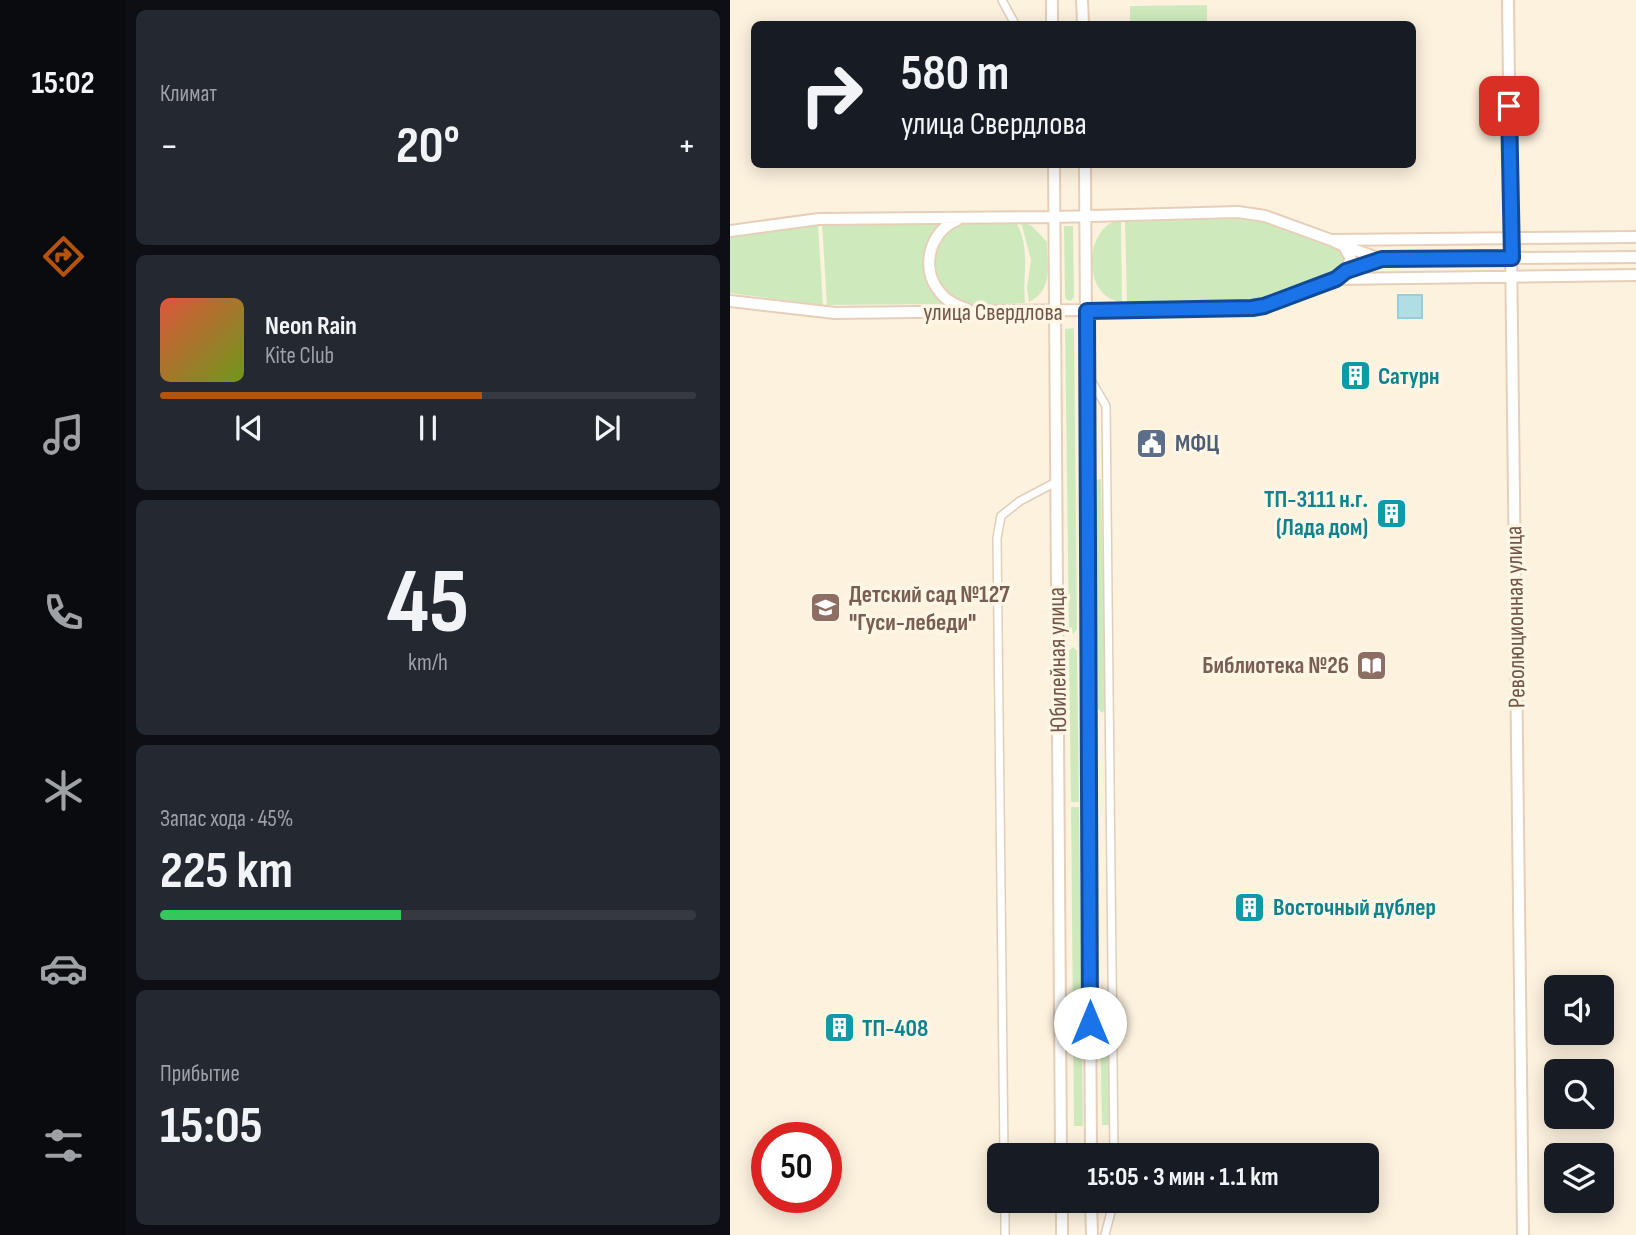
<!DOCTYPE html>
<html lang="ru">
<head>
<meta charset="utf-8">
<style>
	:root { --surface:#171b24; --page:#242831; --text:#f1f3f6; --muted:#9ea1a6; --line:#363941; --accent:#b45309 }
	body { margin:0; font-family:"Sofia Sans Condensed",sans-serif; background:var(--page); color:var(--text); height:100vh; display:flex; flex-direction:column; font-size:26px; white-space:nowrap }
	* { box-sizing:border-box; margin:0 }
	p { font-size:23px; color:var(--muted) }
	.icon { flex:none; width:38px; height:38px; fill:none; stroke:currentColor; stroke-width:2; stroke-linecap:round; stroke-linejoin:round }
	.map { position:relative; flex:1; overflow:hidden }
	.details { display:flex; flex-direction:column; gap:10px; padding:10px; background:#0d0f14; width:604px }
	.details>* { flex:none }
	.top-card { position:absolute; left:21px; top:21px; width:665px; height:147px; border-radius:10px; box-shadow:0 4px 18px #0003; background:#171b24; color:var(--text); overflow:hidden }
	.tools { position:absolute; left:814px; top:975px; display:grid; gap:14px }
	.tools a { display:grid; place-items:center; width:70px; height:70px; border-radius:10px; background:var(--surface); box-shadow:0 4px 18px #0003; font-size:35px }
	.speed { position:absolute; left:21px; top:1122px; display:flex; gap:14px; font-size:35px; font-weight:700; text-align:center }
	.speed>* { display:grid; place-content:center; width:91px; height:91px; border-radius:50%; background:var(--surface); box-shadow:0 4px 18px #0003; line-height:1 }
	.speed .limit { border:10px solid #d22; background:#fff; color:#111 }
	.pin { position:absolute; display:grid; place-items:center; width:60px; height:60px; color:#fff; margin:-30px; border-radius:14px; box-shadow:0 4px 10px #0006 }
	.me { position:absolute; width:77px; margin:-38px; rotate:0deg; stroke-linejoin:round; filter:drop-shadow(0 0 5px #0008) }
	.turn { display:flex; align-items:center; gap:24px; height:147px; padding:0 35px; font-size:32px }
	.turn .icon { width:91px; height:91px; stroke-width:2.5 }
	.turn b { display:block; font-size:49px; line-height:60px }
	.big { font-size:52px; font-weight:700; line-height:1.1 }
	.details .card { flex:1; display:flex; flex-direction:column; justify-content:center; gap:10px; min-width:0; padding:0 24px; border-radius:10px; background:var(--page) }
	.details .dial { align-items:center; gap:0 }
	.dial b { font-size:91px; line-height:1 }
	.song { display:flex; align-items:center; gap:21px }
	.cover { width:84px; height:84px; border-radius:10px; background:linear-gradient(135deg,hsl(10 70% 55%),hsl(80 70% 35%)) }
	.played { height:7px; border-radius:4px; background:linear-gradient(90deg,var(--accent) 60%,var(--line) 60%) }
	.keys { display:flex; justify-content:space-around; direction:ltr }
	.heat { display:flex; justify-content:space-between; align-items:center; font-size:38px; direction:ltr }
	.charge { height:10px; border-radius:5px; background:linear-gradient(90deg,#34c759 45%,var(--line) 0) }
	.trip { position:absolute; left:257px; top:1143px; width:392px; height:70px; border-radius:10px; background:var(--surface); box-shadow:0 4px 18px #0003; font-weight:700; line-height:70px; text-align:center }
	main { display:flex; flex:1; min-height:0 }
	.dock { display:flex; flex-direction:column; width:126px; justify-content:space-around; align-items:center; background:#090b0e; color:var(--muted) }
	.dock .icon { width:49px; height:49px }
	.dock .selected { color:var(--accent) }
	.dock b { font-size:32px; color:var(--text) }
	.map>svg:first-child { display:block }
	.green { fill:#ceeabd }
	.water { fill:#b2dde7; stroke:#98cdd9; stroke-width:2 }
	.lines { fill:none; stroke-linecap:round; stroke-linejoin:round }
	.minor-casing { stroke:#e1ceba; stroke-width:10 }
	.secondary-casing { stroke:#e6cfb8; stroke-width:14 }
	.minor { stroke:#fff; stroke-width:7 }
	.secondary { stroke:#fff; stroke-width:10 }
	.route-casing { stroke:#114b97; stroke-width:18 }
	.route { stroke:#1a73e8; stroke-width:12 }
	.labels { text-anchor:middle; stroke-width:7; stroke-linejoin:round; paint-order:stroke }
	.street-label { font-size:24px; fill:#735746; stroke:#fff6e5 }
	.culture-label { font-size:24px; font-weight:bold; fill:#0d838f; stroke:#fff6e5; text-anchor:start }
	.service-label { font-size:24px; font-weight:bold; fill:#4e5e75; stroke:#fff6e5; text-anchor:start }
	.education-label { font-size:24px; font-weight:bold; fill:#785e54; stroke:#fff6e5; text-anchor:start }
</style>
</head>
<body>
<main>
<nav class="dock">
<b>15:02</b>
<svg class="icon selected" aria-label="directions" viewBox="0 0 24 24"><path d="M12 3l9 9-9 9-9-9zM9 14v-3h6M13 9l2 2-2 2"/></svg>
<svg class="icon" aria-label="music" viewBox="0 0 24 24"><path d="M9 18V5l10-2v13"/><circle cx="6" cy="18" r="3"/><circle cx="16" cy="16" r="3"/></svg>
<svg class="icon" aria-label="phone" viewBox="0 0 24 24"><path d="M5 4h4l2 5-3 2q2 4 5 5l2-3 5 2v4C11 20 4 13 5 4z"/></svg>
<svg class="icon" aria-label="climate" viewBox="0 0 24 24"><path d="M12 3v18M4 7l16 10M4 17L20 7"/></svg>
<svg class="icon" aria-label="car" viewBox="0 0 24 24"><path d="M5 17H2v-5l4-1 3-4h7l3 4 3 1v5h-3M9 17h6M6 11h13"/><circle cx="7" cy="17" r="2"/><circle cx="17" cy="17" r="2"/></svg>
<svg class="icon" aria-label="filters" viewBox="0 0 24 24"><path d="M4 7h16M4 17h16"/><circle cx="9" cy="7" r="2"/><circle cx="15" cy="17" r="2"/></svg>
</nav>
<section class="details">
<div class="card"><p>Климат</p>
<div class="heat"><a>−</a><b class="big">20°</b><a>+</a></div>
</div>
<div class="card">
<div class="song"><i class="cover"></i><div><b>Neon Rain</b><p>Kite Club</p></div></div>
<div class="played"></div>
<div class="keys"><svg class="icon" aria-label="previous" viewBox="0 0 24 24"><path d="M18 5L8 12l10 7zM5 5v14"/></svg><svg class="icon" aria-label="pause" viewBox="0 0 24 24"><path d="M8 5v14M16 5v14"/></svg><svg class="icon" aria-label="next" viewBox="0 0 24 24"><path d="M6 5l10 7-10 7zM19 5v14"/></svg></div>
</div>
<div class="card dial"><b>45</b><p>km/h</p></div>
<div class="card"><p>Запас хода · 45%</p><b class="big">225 km</b><div class="charge"></div></div>
<div class="card"><p>Прибытие</p><b class="big">15:05</b></div>
</section>
<div class="map">
<svg width="907" height="1235" viewBox="0 0 907 1235">
	<rect width="100%" height="100%" fill="#fdf2de"/>
	<path class="green" d="M477,5V24H400V6Z
		M284,219C302,246 292,274 295,303C277,303 252,308 235,303C198,292 195,238 230,223C242,218 271,220 284,219Z
		M515,219L534,222L614,252L618,255L614,269L528,301L397,303L395,221Z
		M214,220C189,249 185,275 212,304L97,305L92,223Z
		M385,221H391L392,302C354,299 352,234 385,221Z
		M291,222L302,226L317,242C317,265 324,290 299,302L297,288L301,260Z
		M88,223L93,305L0,293V236Z
		M334,226H343L344,297L341,301L337,300L335,297Z
		M344,328L347,629L343,634L339,629L335,329Z
		M371,479L376,709L372,713L368,709L365,480Z
		M343,647L347,651L349,802H341L339,651Z
		M341,807H349L353,1126H344Z
		M370,1020H379L380,1125H372Z"/>
	<path class="water" d="M668,295H692V318H668Z"/>
	<g class="lines">
		<defs>
			<path id="minor" d="M272,0L285,24
				M358,375L376,406L384,1155
				M274,1155L267,538L271,516L290,501L326,482
				M275,1200V1235
				M375,1235L384,1200"/>
			<path id="secondary" d="M322,0V24
				M352,0L353,24
				M778,0L793,1235
				M324,164L331,1155
				M355,164L361,1155
				M227,220C200,231 190,268 209,291C216,301 226,305 237,309
				M0,231L89,219L325,217L508,212L535,216L601,240L907,237
				M605,242L614,246L621,259L614,273
				M614,246L651,259
				M616,271L651,259L907,257
				M0,301L105,313L522,308L534,305L606,279L907,275
				M332,1200V1235
				M361,1200L362,1235"/>
		</defs>
		<use href="#minor" class="minor-casing"/>
		<use href="#secondary" class="secondary-casing"/>
		<use href="#minor" class="minor"/>
		<use href="#secondary" class="secondary"/>
	</g>
	<g class="lines">
		<defs>
			<path id="route" d="M360,1023L357,311L522,308L534,306L606,279L616,271L652,259L782,258L779,106"/>
		</defs>
		<use href="#route" class="route-casing"/>
		<use href="#route" class="route"/>
	</g>
	<defs>
		<symbol id="building-square" viewBox="-11 -11 22 22"><rect x="-9" y="-9" width="18" height="18" rx="4" fill="#0f9aa8" stroke="#fff6e5"/><path d="M-4-6H4V6H1V3H-1V6H-4ZM-2.5-4.3h1.7v1.8h-1.7ZM.8-4.3h1.7v1.8H.8ZM-2.5-1h1.7V.8h-1.7ZM.8-1h1.7V.8H.8Z" fill="#fff"/></symbol>
		<symbol id="civic-square" viewBox="-11 -11 22 22"><rect x="-9" y="-9" width="18" height="18" rx="4" fill="#5c6f8a" stroke="#fff6e5"/><path d="M-.6-6.5H3V-4.5H.6V-3L4-1V1h2V6H-6V1h2V-1L-.6-3ZM-1.2 2.5V6h2.4V2.5Z" fill="#fff"/></symbol>
		<symbol id="school-square" viewBox="-11 -11 22 22"><rect x="-9" y="-9" width="18" height="18" rx="4" fill="#8d6e63" stroke="#fff6e5"/><path d="M0-5L7-2L0 1L-7-2ZM-4 1L0 2.5L4 1V4Q0 6-4 4Z" fill="#fff"/></symbol>
		<symbol id="library-square" viewBox="-11 -11 22 22"><rect x="-9" y="-9" width="18" height="18" rx="4" fill="#8d6e63" stroke="#fff6e5"/><path d="M-6-4Q-3-5.5-.7-3.5V5Q-3 3-6 4ZM6-4Q3-5.5 .7-3.5V5Q3 3 6 4Z" fill="#fff"/></symbol>
	</defs>
	<g fill-rule="evenodd">
		<use href="#building-square" x="608" y="358" width="35" height="35"/>
		<use href="#civic-square" x="404" y="426" width="35" height="35"/>
		<use href="#building-square" x="644" y="496" width="35" height="35"/>
		<use href="#school-square" x="78" y="590" width="35" height="35"/>
		<use href="#library-square" x="624" y="648" width="35" height="35"/>
		<use href="#building-square" x="502" y="890" width="35" height="35"/>
		<use href="#building-square" x="92" y="1010" width="35" height="35"/>
	</g>
	<g class="labels">
		<g class="street-label">
			<text x="263" y="320">улица Свердлова</text>
			<text transform="translate(785 617) rotate(-91)" y="8">Революционная улица</text>
			<text transform="translate(327 660) rotate(-91)" y="8">Юбилейная улица</text>
		</g>
		<g class="culture-label">
			<text x="648" y="384">Сатурн</text>
			<text x="638" y="507" text-anchor="end">ТП-3111 н.г.<tspan x="638" dy="28">(Лада дом)</tspan></text>
			<text x="543" y="915">Восточный дублер</text>
			<text x="132" y="1036">ТП-408</text>
		</g>
		<g class="service-label">
			<text x="445" y="451">МФЦ</text>
		</g>
		<g class="education-label">
			<text x="119" y="602">Детский сад №127<tspan x="119" dy="28">"Гуси-лебеди"</tspan></text>
			<text x="619" y="673" text-anchor="end">Библиотека №26</text>
		</g>
	</g>
</svg>
<div class="tools">
<a><svg class="icon" aria-label="sound" viewBox="0 0 24 24"><path d="M4 9h4l5-4v14l-5-4H4zM17 9q2 3 0 6"/></svg></a>
<a><svg class="icon" aria-label="search" viewBox="0 0 24 24"><circle cx="10" cy="10" r="6"/><path d="M15 15l6 6"/></svg></a>
<a><svg class="icon" aria-label="layers" viewBox="0 0 24 24"><path d="M12 4l9 5-9 5-9-5zM3 14l9 5 9-5"/></svg></a>
</div>
<div class="speed"><div class="limit">50</div></div>
<div class="pin" style="left:779px;top:106px;background:#d93025"><svg class="icon" aria-label="arrive" viewBox="0 0 24 24"><path d="M6 21V4h12l-3 4 3 4H6"/></svg></div>
<svg class="me" style="left:360px;top:1023px" viewBox="-20 -20 40 40"><circle r="19" fill="#fff"/><path d="M0-13L10 11 0 6-10 11z" fill="#1a73e8"/></svg>
<div class="trip">15:05 · 3 мин · 1.1 km</div>
<div class="top-card">
<div class="turn"><svg class="icon" aria-label="right" viewBox="0 0 24 24"><path d="M7 20v-9h11M14 6l5 5-5 5"/></svg><div><b>580 m</b>улица Свердлова</div></div>
</div>
</div>
</main>
</body>
</html>
